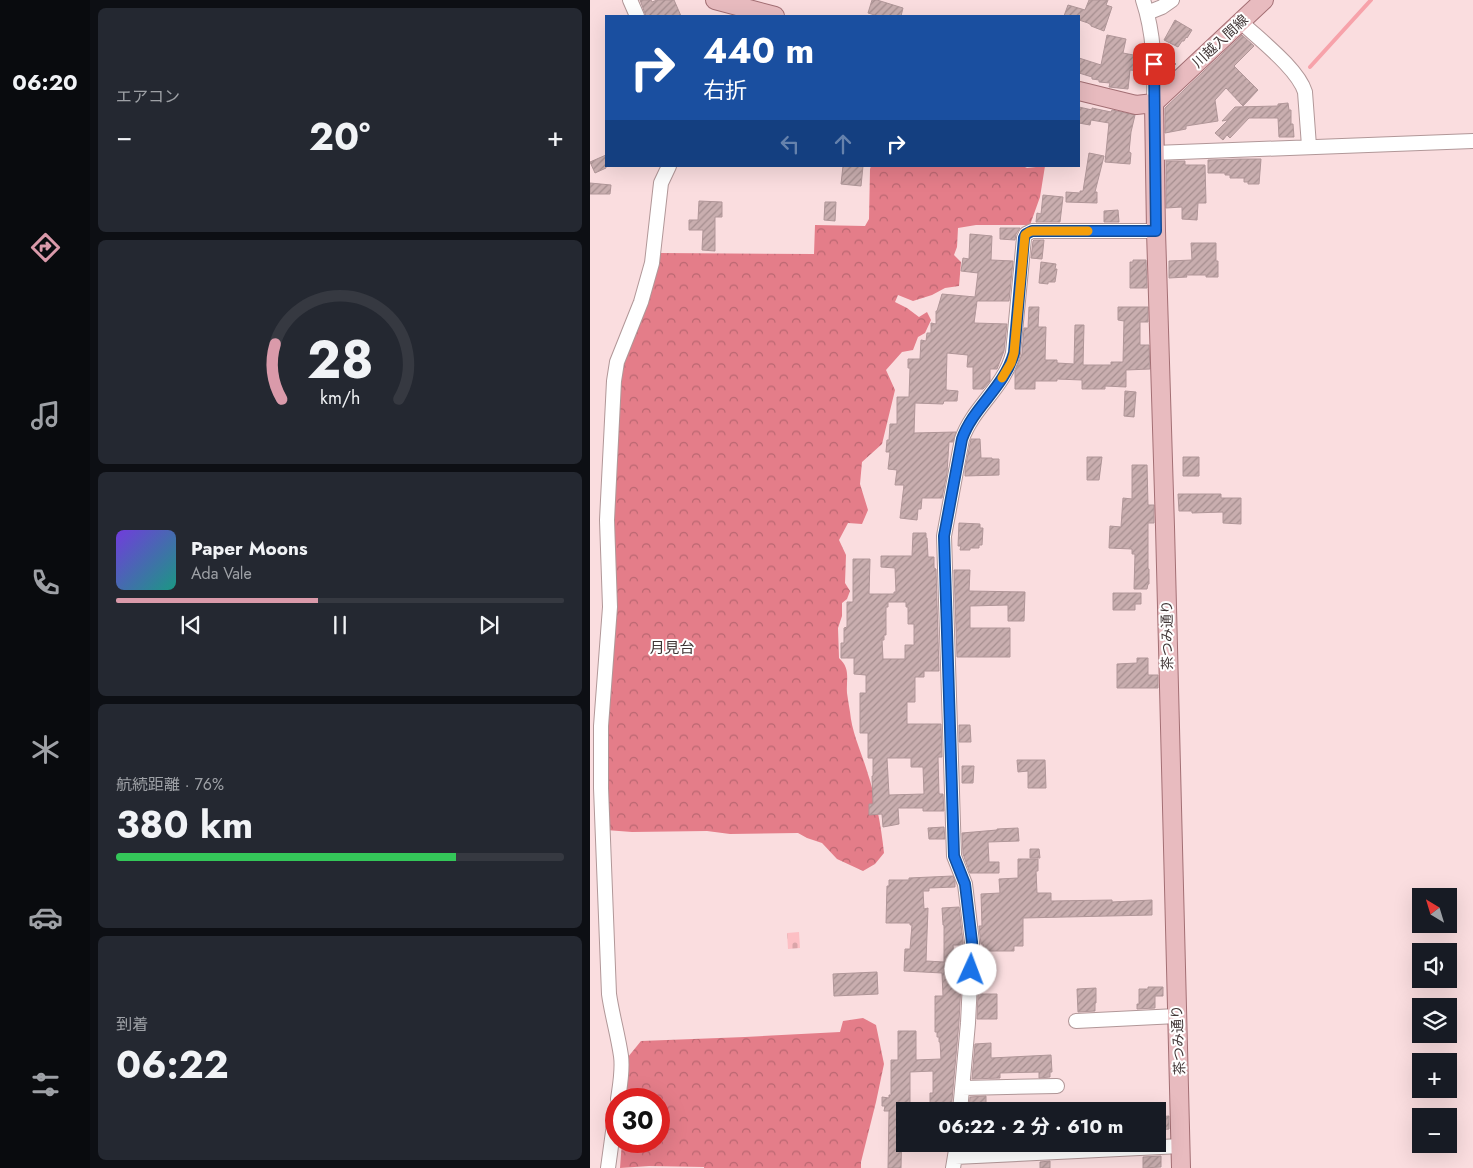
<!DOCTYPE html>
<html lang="ja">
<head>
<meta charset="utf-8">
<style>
	:root { --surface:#171b24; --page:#242831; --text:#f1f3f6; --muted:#9ea1a6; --line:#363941; --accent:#da9aaa }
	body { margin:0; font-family:Jost,"Noto Sans JP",sans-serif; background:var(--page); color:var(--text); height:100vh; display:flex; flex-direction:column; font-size:19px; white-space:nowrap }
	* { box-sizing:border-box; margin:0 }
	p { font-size:16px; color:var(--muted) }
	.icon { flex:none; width:28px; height:28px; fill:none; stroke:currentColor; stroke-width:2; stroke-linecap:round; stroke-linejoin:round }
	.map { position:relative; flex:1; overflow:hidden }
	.drawer { display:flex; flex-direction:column; gap:8px; padding:8px; background:#0d0f14; width:500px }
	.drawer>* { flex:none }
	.top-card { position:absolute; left:15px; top:15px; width:475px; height:152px; border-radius:0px; box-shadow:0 5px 20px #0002; background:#1a4fa0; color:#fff; overflow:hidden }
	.needle { width:32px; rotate:322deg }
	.tools { position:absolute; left:822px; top:888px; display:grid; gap:10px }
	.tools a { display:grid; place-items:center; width:45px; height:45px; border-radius:0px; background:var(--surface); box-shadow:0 5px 20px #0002; font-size:25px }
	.speed { position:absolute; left:15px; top:1088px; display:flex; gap:10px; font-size:25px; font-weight:700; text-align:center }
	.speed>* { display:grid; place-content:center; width:65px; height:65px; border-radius:50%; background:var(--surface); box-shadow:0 5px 20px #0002; line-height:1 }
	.speed .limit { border:8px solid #d22; background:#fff; color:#111 }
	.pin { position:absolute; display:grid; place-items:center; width:42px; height:42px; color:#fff; margin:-21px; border-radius:10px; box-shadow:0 2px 8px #0006 }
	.me { position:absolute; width:55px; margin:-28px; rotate:2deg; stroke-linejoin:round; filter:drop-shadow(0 0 4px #0008) }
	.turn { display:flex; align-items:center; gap:18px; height:105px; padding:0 15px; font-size:22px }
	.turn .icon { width:65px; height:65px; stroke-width:2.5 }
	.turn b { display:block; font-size:35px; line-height:42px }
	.lanes { display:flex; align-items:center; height:48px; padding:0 15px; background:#0003; justify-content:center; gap:25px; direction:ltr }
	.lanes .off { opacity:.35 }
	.big { font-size:38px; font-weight:700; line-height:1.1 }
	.drawer .card { flex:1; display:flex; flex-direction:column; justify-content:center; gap:8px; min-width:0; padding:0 18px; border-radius:8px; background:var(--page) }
	.drawer .dial { align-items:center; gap:0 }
	.dial svg { height:130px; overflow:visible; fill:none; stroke:var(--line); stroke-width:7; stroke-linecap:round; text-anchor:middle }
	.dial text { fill:var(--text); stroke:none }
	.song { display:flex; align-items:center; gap:15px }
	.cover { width:60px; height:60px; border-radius:8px; background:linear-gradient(135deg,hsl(260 70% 55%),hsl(170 70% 35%)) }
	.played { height:5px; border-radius:2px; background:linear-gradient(90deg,var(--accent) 45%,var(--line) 45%) }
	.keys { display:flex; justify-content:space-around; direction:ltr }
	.heat { display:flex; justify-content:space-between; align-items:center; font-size:28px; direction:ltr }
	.charge { height:8px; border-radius:4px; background:linear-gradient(90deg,#34c759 76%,var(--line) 0) }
	.trip { position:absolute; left:306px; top:1102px; width:270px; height:50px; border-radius:0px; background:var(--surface); box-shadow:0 5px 20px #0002; font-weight:700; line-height:50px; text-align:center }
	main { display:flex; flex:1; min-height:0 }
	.tab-bar { display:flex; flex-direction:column; width:90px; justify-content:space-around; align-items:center; background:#090b0e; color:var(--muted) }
	.tab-bar .icon { width:35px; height:35px }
	.tab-bar .selected { color:var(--accent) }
	.tab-bar b { font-size:22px; color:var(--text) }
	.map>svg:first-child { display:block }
	.forest { fill:url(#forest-crowns) }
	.cemetery { fill:url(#cemetery-stones) }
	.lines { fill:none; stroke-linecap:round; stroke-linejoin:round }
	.stream { stroke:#f7a2aa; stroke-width:4 }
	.building { fill:url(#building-hatch); stroke:#b09698; fill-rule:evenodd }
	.minor-casing { stroke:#b19798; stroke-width:16 }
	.major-casing { stroke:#a36f74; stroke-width:20 }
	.minor { stroke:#fff; stroke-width:14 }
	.major { stroke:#e8bbbf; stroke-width:18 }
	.route-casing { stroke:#114b97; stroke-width:12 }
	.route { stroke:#1a73e8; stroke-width:9 }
	.slow { stroke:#f59e0b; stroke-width:9 }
	.labels { text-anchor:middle; stroke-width:4; stroke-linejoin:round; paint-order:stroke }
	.street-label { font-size:14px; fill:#413636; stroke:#fff }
	.neighbourhood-label { font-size:15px; fill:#413636; stroke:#fff }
</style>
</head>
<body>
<main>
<nav class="tab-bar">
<b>06:20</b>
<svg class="icon selected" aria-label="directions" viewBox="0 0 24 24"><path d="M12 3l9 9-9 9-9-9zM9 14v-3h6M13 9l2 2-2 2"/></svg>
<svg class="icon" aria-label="music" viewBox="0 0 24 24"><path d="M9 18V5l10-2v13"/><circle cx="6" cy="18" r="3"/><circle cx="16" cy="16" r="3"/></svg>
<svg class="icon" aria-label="phone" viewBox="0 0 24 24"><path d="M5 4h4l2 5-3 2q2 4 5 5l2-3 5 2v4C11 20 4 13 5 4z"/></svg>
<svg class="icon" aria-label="climate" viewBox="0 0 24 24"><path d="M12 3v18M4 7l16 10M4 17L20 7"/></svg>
<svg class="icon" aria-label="car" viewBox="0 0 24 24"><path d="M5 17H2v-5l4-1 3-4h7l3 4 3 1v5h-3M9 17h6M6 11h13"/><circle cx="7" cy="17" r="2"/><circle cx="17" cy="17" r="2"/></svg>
<svg class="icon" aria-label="filters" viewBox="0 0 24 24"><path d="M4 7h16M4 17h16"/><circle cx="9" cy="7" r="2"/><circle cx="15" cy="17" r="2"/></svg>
</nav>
<section class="drawer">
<div class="card"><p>エアコン</p>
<div class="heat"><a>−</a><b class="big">20°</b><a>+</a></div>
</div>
<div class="card dial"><svg viewBox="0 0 100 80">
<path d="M14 69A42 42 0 1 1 86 69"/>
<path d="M14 69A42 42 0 0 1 10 35" stroke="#da9aaa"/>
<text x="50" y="56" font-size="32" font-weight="700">28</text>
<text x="50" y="72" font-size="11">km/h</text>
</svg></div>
<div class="card">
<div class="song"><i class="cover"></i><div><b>Paper Moons</b><p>Ada Vale</p></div></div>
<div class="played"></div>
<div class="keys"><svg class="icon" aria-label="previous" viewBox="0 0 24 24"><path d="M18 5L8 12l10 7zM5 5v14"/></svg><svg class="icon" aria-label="pause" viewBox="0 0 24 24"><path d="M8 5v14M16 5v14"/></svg><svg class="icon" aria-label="next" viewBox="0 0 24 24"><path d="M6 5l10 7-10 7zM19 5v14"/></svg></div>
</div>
<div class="card"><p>航続距離 · 76%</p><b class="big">380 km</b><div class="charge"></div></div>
<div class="card"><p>到着</p><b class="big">06:22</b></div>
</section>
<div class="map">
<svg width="883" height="1168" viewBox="0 0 883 1168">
	<defs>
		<pattern id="forest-crowns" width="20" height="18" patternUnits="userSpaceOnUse" patternTransform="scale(1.25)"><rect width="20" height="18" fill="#e47d89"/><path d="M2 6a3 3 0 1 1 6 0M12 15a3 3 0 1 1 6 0" fill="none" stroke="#ba6771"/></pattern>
		<pattern id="cemetery-stones" width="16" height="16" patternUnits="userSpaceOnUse" patternTransform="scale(1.25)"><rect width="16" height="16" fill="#fdbfc4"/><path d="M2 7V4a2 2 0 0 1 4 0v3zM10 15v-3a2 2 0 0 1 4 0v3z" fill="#daa5a9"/></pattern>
		<pattern id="building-hatch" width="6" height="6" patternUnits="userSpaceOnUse" patternTransform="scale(1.25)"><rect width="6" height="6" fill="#c9aeaf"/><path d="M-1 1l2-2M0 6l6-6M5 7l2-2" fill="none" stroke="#a58e8f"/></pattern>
	</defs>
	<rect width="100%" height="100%" fill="#fadddf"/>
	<path class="forest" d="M281,166H433L437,168L455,166L450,197L440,225H386L368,228L367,247L364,255L371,262L369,286L355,288L342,295L323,301L308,295L305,302L317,308L329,317L337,312L341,320L335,333L328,337L323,350L312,352L296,370L305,390L292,444L272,462L270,484L278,510L272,524L258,523L249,540L256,555L255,583L260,591L257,599L252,603V616L248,628L249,658C261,669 256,679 257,693C258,700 259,706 260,712C262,733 271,751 277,771C286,799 291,824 294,853L285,864L273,871L247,859L232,843L217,838L208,833L140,834L117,831L42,832L16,830L19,716L27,605L21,520L31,365L56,309L69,253L224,254L225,225L275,226L279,219L280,169Z
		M273,1018L286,1025L294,1064L286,1102L271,1162V1168H114V1167L59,1166L30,1168L32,1141H69V1099H35L38,1057L51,1041L155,1037L250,1032L253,1021Z"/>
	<path class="cemetery" d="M209,932L210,948L198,949L197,933Z"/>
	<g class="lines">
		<path class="stream" d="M720,67L781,0"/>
	</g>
	<path class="building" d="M50,0H61L62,2L67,0H84L91,16H56Z
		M282,0H287L313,8L311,16H288L278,13Z
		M499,0H518L516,5L522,7L514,31L501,26V25L498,23L489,20V16H474L478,5L495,10Z
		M585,20L602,30L597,38L596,37L594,41H592L588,47L574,40Z
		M517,35L536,39L533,53L554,57L552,71L540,70L538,89L519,87L520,83L509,82V80L502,79V77L489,73V58L511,65Z
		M652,35L664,46L644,66L668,90L653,106L636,88L625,100L628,121L596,126V129L575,133V108Z
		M579,57L586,64L579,70L573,64Z
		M698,103L699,110H701V124H703L704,137H689L688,118H659L640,138L637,135L633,140L625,133L638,120L632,121L645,107L688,106V104Z
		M489,107L502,110V108L521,112L522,110L545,115L541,132L539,152L541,153L540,164L515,162L519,123L501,120L500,125L489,123Z
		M499,153L514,156L505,192H507V203L476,202V192L490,193V191H493Z
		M16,155V168L5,173L0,162Z
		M650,159H671L669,184H658V182H654V178H640V175H635V173H618V160Z
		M576,161H595V165H615L616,203H608L607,220L592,219V207L576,208Z
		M253,166H273L271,186L251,184Z
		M0,183L21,185L20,194H0Z
		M453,195L473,197L470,222H446L447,213L451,214Z
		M109,201L132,202V217H125V251L112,250L113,230H99V220H108Z
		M235,202H246L245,221L234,220Z
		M528,210L529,222H514V211Z
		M410,228H430L426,234L425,240L410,239Z
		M380,234L402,236L401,260L423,261L419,301H387L384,323L417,324L414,351L407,369H400V381L393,389H383V367H377L378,355L357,353L356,390L368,391L367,401H354L353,404L325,403L324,433L366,432L363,442H359L357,473L352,498H332L331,509H328L327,520L310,518L314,485H305L307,470L298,469L300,452H296L297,440H299L300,424H307V397H319L320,368H318V359H330L331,340L336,341L337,333H341V323L346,324V311H347L352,294L385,297L388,273L371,271L373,258L379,259Z
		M444,240H454L452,259L441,258L443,241Z
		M601,243H626V261H628V277H616V275H596L597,277L579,278V261L602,260Z
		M543,260H556L557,288H540V262H543Z
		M451,262L466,264L465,269H467L465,282H458V284L449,283Z
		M439,307H449L448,327H456L455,360H467V363L484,364L485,325H494L493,365H521V362H533L534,321L528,320V307H558V322H550V345H559L560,369L536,370V387L515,386V389H492V380L467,379V381H445V389H425V372L432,354L434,328H438Z
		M535,391L546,392L544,417L534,416Z
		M381,439H390L391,458H402V459H409V475L375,476V469Z
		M497,457H512L509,480H497Z
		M593,457H609V476H593Z
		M542,465H557L558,505H564V523H558V569H559V584H558L557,589H544L545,554H542V549L519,548L520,526L531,527L533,498L542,499Z
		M588,494H631V498H651V524L633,523V512L602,513V511H589Z
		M369,523L390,524V528H393L392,545H389V548H380V550H370L371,546H368Z
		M323,533H336V538H337L338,557H344V568L346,569L349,671H334V677H325V702H317V724H351L352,757H348L349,794H353L354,811H333V808H308L309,824L293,827L292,814L279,815V804H283L282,776H283V758H278V733H270V693H276V675L264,674V658H251V643H254V628L257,627V602H263V559H280L279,594H304V592H306L305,568L291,567V556H322ZM298,602H316V607H318V624H324V645H315V659H293L292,640H294V635H296V607H298ZM297,758H321V767H333L334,794L299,795Z
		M364,570H380L379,591L435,592L434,621H418V605L380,606V628H420V657H367Z
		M523,593H551V604H545V610H523Z
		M547,658H558V675H568V688H527V664L547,663Z
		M369,725H380L381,742H369Z
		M427,760H455L456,788H438V771L428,772Z
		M372,766H384L383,783H372Z
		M354,827L355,839H339L338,828Z
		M428,828L429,841L398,842L399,862H409V873H380L373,854L372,833L407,830V829Z
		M440,849H449L450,858H440Z
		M428,859H448V871H446L447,893H461V901L522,900V902L562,900V915L433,918V946H424V951H393V944H391L389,926H392L391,894L410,893L409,879L428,878Z
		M363,876L365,881V887L339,888V891H333L334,909L338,908L336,961L354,962V925H353L352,908L369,907L373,942V945H363L364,962L372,964L369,1022L361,1111H341L340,1109V1093H343V1071L320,1072V1109H318V1111H315V1125H312L311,1168H298L299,1111H294L295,1106H292V1097L299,1098V1095H301V1060H308V1031H326V1060L351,1059L350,1042H349V1037H347V1032H345V996H353L352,973L314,971L315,949H320L322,925H320V923H296L297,886H299V880H319V878Z
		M287,972L288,994L244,996L243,974Z
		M558,987H573V996H565V1008L547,1009V1004H549V989H558Z
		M506,988V1003H505V1011L488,1012L487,989Z
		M388,994H407V1019H387Z
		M401,1043V1058L461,1055L462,1072H460V1077L449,1078V1072L410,1073V1078L382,1079L385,1044Z
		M396,1096V1111L379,1110L380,1097Z
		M579,1116V1129L568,1130V1117Z
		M571,1156V1167L553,1168V1157Z
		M460,1161V1168H450V1162Z"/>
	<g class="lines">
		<defs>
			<path id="minor" d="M40,0L47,16
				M553,0C564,33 565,68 564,103
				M557,13L572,7L582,0
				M651,22C670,40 708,69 715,92L719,146
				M564,153L883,141
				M486,1021L587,1016
				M372,1088L467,1086
				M28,1099C30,1085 33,1070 31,1056C28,1035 22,1015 19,994L11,788V726L20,607L17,520L24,381L27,362L51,302L62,263L71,183L79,166
				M370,1111L378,1023L382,942L375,884L364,856L354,536L372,439C383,407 415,387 423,353L434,238L436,234L442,231H566
				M365,1157L591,1146
				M18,1168L26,1110
				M363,1168L367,1144"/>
			<path id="major" d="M125,0L185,16
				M489,91L546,105L564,103
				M564,103L566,231L575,527L591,1168
				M564,103L674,0"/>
		</defs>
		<use href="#minor" class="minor-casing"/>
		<use href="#major" class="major-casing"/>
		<use href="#minor" class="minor"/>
		<use href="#major" class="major"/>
	</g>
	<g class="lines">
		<defs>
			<path id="route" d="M381,970L382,942L375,884L364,856L354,536L372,439C383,407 414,388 424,353L434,238L436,234L442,231H566L564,64"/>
		</defs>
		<use href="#route" class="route-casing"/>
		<use href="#route" class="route"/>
		<path class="slow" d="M412,378L421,363L424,353L435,235L439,232L442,231H498"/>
	</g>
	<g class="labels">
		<g class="street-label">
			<text transform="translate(630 41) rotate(-43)" y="5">川越入間線</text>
			<text transform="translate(577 635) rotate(-91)" y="5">茶つみ通り</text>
			<text transform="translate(588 1040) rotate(-93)" y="5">茶つみ通り</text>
		</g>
		<g class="neighbourhood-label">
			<text x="82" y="653">月見台</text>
		</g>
	</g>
</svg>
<div class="tools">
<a><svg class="needle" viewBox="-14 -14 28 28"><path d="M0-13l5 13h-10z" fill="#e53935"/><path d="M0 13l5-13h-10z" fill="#9ea1a6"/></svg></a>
<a><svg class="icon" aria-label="sound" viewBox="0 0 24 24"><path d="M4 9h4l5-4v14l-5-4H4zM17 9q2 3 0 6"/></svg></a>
<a><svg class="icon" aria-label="layers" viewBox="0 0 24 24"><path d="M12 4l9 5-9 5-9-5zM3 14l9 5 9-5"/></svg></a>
<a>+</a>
<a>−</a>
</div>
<div class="speed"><div class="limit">30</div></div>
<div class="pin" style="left:564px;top:64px;background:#d93025"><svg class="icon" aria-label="arrive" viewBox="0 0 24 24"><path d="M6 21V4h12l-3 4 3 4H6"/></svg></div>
<svg class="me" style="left:381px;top:970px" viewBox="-20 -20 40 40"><circle r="19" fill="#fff"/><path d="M0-13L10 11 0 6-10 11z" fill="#1a73e8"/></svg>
<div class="trip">06:22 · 2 分 · 610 m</div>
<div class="top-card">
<div class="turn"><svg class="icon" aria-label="right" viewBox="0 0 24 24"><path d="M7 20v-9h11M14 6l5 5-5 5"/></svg><div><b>440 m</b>右折</div></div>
<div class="lanes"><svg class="icon off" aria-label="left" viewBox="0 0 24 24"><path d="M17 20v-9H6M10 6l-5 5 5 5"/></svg><svg class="icon off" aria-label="ahead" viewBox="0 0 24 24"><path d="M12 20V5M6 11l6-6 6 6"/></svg><svg class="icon" aria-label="right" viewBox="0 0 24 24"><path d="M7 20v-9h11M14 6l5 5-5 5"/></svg></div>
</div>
</div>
</main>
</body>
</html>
